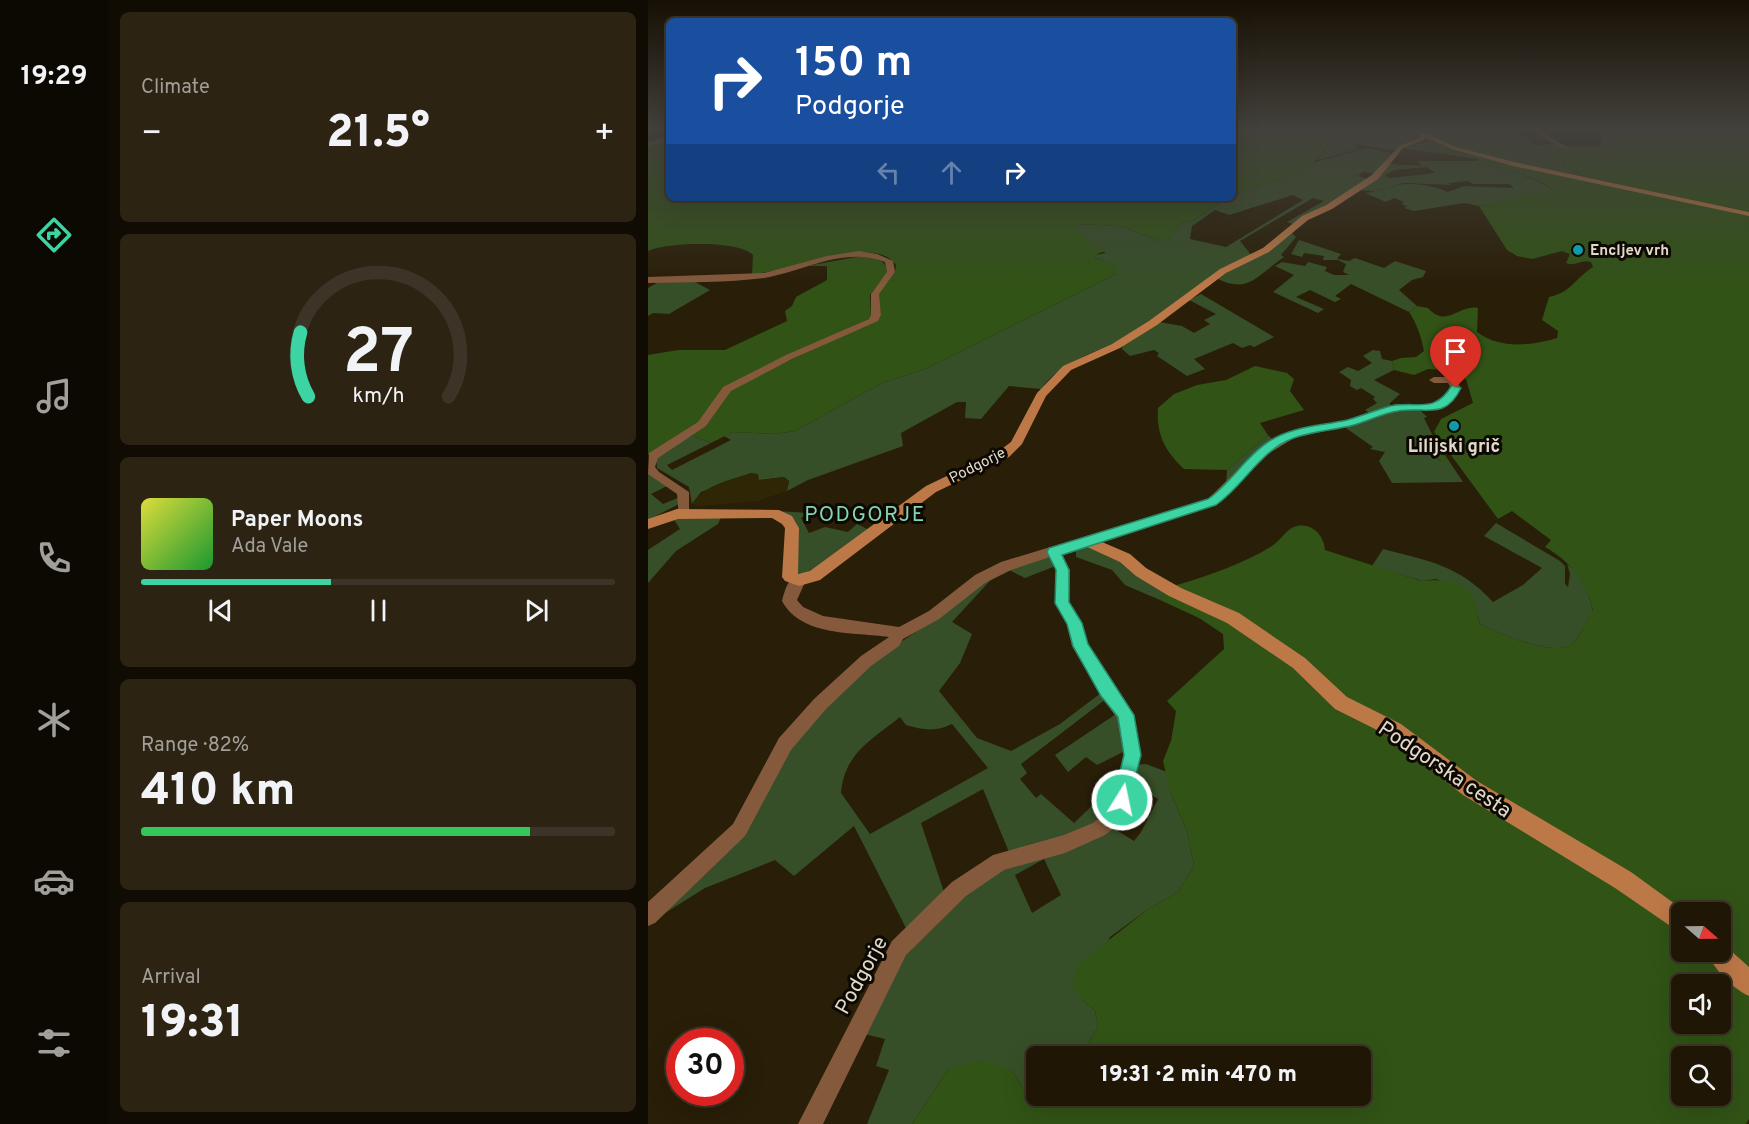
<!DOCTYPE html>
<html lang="en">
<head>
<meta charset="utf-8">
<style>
	:root { --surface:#1f1605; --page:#2c2313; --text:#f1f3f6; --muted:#a19f9a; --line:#3c3527; --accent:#3dd4a3 }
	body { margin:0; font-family:Overpass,sans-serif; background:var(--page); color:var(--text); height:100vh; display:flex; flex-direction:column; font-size:22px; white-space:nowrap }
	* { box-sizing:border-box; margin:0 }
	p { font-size:20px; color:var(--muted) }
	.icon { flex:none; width:33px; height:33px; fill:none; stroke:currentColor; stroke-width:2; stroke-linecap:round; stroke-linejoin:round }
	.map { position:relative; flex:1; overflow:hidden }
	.details { display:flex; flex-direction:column; gap:12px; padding:12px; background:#110c03; width:540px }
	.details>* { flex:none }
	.guide { position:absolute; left:18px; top:18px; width:570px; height:183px; border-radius:9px; box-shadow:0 6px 24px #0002,0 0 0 2px var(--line); background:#1a4fa0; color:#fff; overflow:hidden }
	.needle { width:39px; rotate:110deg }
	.fabs { position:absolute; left:1023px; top:902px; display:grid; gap:12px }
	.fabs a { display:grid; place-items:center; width:60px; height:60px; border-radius:9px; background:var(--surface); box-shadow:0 6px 24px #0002,0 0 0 2px var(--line); font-size:30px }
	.speed { position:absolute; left:18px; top:1028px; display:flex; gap:12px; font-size:30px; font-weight:700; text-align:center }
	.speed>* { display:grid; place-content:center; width:78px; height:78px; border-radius:50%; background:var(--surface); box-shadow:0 6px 24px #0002,0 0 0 2px var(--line); line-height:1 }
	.speed .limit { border:9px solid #d22; background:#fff; color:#111 }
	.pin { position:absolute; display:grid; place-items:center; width:51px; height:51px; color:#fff; margin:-62px -26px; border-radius:50% 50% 50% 0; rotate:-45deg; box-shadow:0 0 6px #0007 }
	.pin .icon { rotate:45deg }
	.me { position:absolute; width:66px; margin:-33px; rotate:10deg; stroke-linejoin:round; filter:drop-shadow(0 0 4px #0008) }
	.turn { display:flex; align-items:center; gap:21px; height:126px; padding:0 30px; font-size:27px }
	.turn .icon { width:78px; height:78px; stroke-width:2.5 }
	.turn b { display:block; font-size:42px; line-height:51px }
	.lanes { display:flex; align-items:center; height:57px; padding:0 30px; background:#0003; justify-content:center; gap:30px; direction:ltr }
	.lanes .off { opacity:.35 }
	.big { font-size:45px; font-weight:800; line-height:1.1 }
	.details .widget { flex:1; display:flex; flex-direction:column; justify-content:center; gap:9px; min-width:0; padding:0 21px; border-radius:9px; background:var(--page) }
	.details .dial { align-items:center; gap:0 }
	.dial svg { height:156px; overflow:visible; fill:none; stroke:var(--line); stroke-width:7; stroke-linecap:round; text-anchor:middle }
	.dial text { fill:var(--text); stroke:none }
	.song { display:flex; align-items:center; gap:18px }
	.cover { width:72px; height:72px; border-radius:9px; background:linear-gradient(135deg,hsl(60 70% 55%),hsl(130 70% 35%)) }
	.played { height:6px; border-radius:3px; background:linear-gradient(90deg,var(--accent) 40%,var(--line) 40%) }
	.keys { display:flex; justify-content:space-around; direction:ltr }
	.heat { display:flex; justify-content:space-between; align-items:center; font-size:33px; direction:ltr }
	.charge { height:9px; border-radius:4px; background:linear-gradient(90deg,#34c759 82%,var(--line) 0) }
	.trip { position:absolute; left:378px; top:1046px; width:345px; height:60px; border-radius:9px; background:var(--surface); box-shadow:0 6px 24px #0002,0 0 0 2px var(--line); font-weight:800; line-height:60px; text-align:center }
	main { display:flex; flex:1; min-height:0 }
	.dock { display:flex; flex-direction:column; width:108px; justify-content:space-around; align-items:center; background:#0c0902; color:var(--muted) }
	.dock .icon { width:42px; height:42px }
	.dock .current { color:var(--accent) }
	.dock b { font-size:27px; color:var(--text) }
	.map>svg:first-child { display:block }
	.green { fill:#374f28; fill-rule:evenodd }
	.forest { fill:#315316; fill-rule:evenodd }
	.sand { fill:#2f2605 }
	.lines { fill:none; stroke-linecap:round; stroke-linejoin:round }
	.street { fill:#84593c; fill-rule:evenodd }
	.secondary { fill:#bd7848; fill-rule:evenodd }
	.route { fill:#3dd4a3; stroke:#288a6a; stroke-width:1.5 }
	.culture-dot { fill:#0f9aa8; stroke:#0d0902; stroke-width:2 }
	.labels { text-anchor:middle; stroke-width:6; stroke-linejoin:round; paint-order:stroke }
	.far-poi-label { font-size:15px; font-weight:bold; fill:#e1d9cc; stroke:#0d0902; text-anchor:start }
	.far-street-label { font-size:15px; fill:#e1d9cc; stroke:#0d0902 }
	.poi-label { font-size:18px; font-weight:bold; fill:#e1d9cc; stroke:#0d0902 }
	.quarter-label { font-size:21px; letter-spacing:1.5px; fill:#7fd7b5; stroke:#0d0902 }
	.near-street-label { font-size:21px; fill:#e1d9cc; stroke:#0d0902 }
</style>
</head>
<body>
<main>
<nav class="dock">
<b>19:29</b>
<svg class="icon current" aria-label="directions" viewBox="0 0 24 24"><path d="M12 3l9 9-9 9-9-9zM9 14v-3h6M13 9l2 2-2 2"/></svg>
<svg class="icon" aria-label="music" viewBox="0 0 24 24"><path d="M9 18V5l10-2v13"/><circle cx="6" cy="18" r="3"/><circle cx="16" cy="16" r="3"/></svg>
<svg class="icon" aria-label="phone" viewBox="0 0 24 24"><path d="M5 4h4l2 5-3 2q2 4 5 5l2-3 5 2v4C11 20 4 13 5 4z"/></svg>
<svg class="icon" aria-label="climate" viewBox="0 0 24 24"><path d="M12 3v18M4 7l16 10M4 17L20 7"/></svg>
<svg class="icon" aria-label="car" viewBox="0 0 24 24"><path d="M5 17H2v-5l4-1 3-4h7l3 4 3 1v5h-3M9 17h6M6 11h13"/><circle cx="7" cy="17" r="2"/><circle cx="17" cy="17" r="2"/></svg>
<svg class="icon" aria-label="filters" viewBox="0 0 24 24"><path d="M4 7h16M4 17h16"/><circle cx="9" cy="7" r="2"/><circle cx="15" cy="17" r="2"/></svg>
</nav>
<section class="details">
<div class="widget"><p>Climate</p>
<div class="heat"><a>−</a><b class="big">21.5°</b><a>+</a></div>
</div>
<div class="widget dial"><svg viewBox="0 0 100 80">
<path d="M14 69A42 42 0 1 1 86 69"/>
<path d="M14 69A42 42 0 0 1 10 36" stroke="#3dd4a3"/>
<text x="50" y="56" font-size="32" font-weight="700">27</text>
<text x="50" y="72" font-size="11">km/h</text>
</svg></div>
<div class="widget">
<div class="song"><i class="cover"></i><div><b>Paper Moons</b><p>Ada Vale</p></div></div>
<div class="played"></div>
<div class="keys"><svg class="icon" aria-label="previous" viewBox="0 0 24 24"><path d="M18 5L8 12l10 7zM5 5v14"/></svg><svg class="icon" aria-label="pause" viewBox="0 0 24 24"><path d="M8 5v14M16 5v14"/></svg><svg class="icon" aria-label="next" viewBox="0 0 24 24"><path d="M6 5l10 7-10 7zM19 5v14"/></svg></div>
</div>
<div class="widget"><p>Range · 82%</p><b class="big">410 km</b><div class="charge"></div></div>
<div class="widget"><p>Arrival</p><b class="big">19:31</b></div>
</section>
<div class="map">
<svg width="1101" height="1124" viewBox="0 0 1101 1124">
	<rect width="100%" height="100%" fill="#291e07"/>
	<path class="green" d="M694,128H757L771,137L745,150L708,144L706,146L711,149L669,160Z
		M767,128H800L786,131L788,133C799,131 809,126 819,128C825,129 827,132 834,132L829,128H869L872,131L866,134L877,137L887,145L906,144L915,148L911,156L915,166L936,177C881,165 816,159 767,128Z
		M780,141L834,157L830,159L754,148Z
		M720,148L743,153L727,174L715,172L710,176L721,179L645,224L639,222L676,201L665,198L592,241L604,256C565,281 527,309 488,332C456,351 415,358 393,389L361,386L333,419L317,418L318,402H309L253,433L255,446L160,480L139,491L141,481L136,477L111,480L103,473L53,492L44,504L41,487L9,468L8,457L43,435L63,443L19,465L24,470L83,440L76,436L85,432L127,434L147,431L234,383L277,369L468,274L454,260L447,258L448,255L458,253L442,247L425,229L430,224L472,226L512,241H520L532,224L545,221L579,198H585V195L621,182L639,179L667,162ZM645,195L655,200L578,247L542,239L544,226L567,210L581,215Z
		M770,161H831L830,164C858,169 882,175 906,190L831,206L816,203L766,211L756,208L759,206L753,204L756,202L746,198L738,202L717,193C729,192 739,187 751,185C765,182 787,186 800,192L816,186L866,188L862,184H825L820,181L800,183L804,185L756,183L727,191L711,190L735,173L741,164L773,166ZM778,167L788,173L742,178L736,176L746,170Z
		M642,231L648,237L633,255L636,257C609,275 601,295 568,278Z
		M651,240L693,254L689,259L701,261L707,258L736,268L747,261L778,271L775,277L764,280L751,290L769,306L761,312L703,284L687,296L693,299L687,302L662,290L648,297L676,309L670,313L625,292L646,275L627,266L634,262L657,266L660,262L679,267L677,271L686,275H701L695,272L698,264L690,260H675L676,256L656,253L654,257L643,254Z
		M14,280L45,281L62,290L21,314L5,313L0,316V288Z
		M553,294L626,337L606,347L602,345L594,348L585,343L546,359L557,369L539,376L509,356L511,353L506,350L482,356L474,349L475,345L511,322L534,326L546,333L562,324L556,320L568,314L541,300Z
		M725,350L732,351L734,359L744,361L746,370L726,380L752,394L742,403V406L724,415L717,410L729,403L725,399L727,397L713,388L709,390L702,386L703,380L691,372L700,367L710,371L724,363L715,356Z
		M771,409L779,417L776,418L786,438L773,439V450L793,461H801L815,482L744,483L731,461L737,452L722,449L725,447L695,426L743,411Z
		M620,435L625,440L620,447L578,484L579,470Z
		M0,473L19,486L3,494L15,504L32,497L31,504L0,520Z
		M128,511L161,513L153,518L161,533L177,527L200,532L209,524L223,531L157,575L148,573L146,548L151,528L147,521Z
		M74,515L70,524L28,551L0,583V550L32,529L25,518Z
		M848,523L912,561L917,566V584L920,587L922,574L919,564C935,576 940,592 945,611C939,620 933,635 925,643C909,659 850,633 832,624L824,596L788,579L774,581L724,566L735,549C781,561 811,565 845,602L875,585L894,568L836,536Z
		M436,544L521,584L512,600L477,585L464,570L428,557V549Z
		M395,556L406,559L410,565L377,578L357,568Z
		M350,572L304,622L324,634L312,663L291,691L329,738L363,751L412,724L453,693L458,699L373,764L379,773L372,779L388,798L393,794L426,823L452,798L463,811L439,832L363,857L335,789L273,823L297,895L259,930L206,826L146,876L127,860L57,888L14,915L95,831L148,734L233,655L280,624ZM252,717L258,725C276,730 287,732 304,724L340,768L222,834L193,793C196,754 223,740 252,717Z
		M468,714L479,743L475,752L449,765L438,757L420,772L407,755Z
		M498,764L519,772L523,794L539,831L546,866L530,892L499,910L462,937L434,1000L447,1010L450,1027L433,1056H388V1095H412L410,1099L394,1101L380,1097L364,1070L301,1068L264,1124H219L241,1070L228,1066L237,1039L212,1033L264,938L339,876L465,828L486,841L493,832L510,799L482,784L485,765ZM396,859L413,895L384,913L367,875Z"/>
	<path class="forest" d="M585,128H694L662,167L639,179L621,182L585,195Z
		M970,128H1101V212L936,177L917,167L907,152L919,146H954L951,133L970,130Z
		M21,139V198H579L545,221L532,224L520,241H512L472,226L430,224L426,229L438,237L442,246L458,250L448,255L447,258L469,265L468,274L277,369L234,383L147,431L127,434L85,432L63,443L43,435L60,423L86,386L231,319L233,313L229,295L247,272L248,265C240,254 229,253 216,252L104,275L105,255C91,240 19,242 0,251V144Z
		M834,157L1101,215V1119L1098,1124H264L301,1068L334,1060L364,1070L380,1097L394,1101L410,1099L412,1095H712V1056H433L450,1027L447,1010L434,1000L425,987L429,965L499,910L530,892L546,866L539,831L523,794L515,761L523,741L528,711L519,701L576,649L575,634L551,618L512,600L521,584L529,585C562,575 595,564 624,546C632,541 640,527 649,526C665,523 676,536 677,550L773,581C789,579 814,580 824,596C828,602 829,616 832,624C850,633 909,659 925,643C933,635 939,620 945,610C938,581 923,562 897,547L903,540L864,511L850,519L786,432L793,419L825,403L818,379L797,370L780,369L766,375L746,370L744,361L753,358L768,357L776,351C773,336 769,324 761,312L769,306L780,308C799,329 811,304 830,308L829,332C851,349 883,346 909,338L910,331L894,320L901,297C924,292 926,279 945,267L943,262C933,259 927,267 918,263L922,254L914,251L884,259L869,256L859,250L831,206L905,189C882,174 857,169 830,164V159ZM1034,912H1072V951H1034ZM1034,984H1072V1023H1034ZM1034,1056H1072V1095H1034Z
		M214,256C226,259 239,258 239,273L222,295L223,318L80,385L53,422L0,455V355L30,350H77L139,321L137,311L144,306L148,297L179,280V266H159Z
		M607,366L639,373L646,379L642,391L656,410L612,423L620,435L579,470L536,469C517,451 508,434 510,408L526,394L549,385L578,380Z
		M786,438L801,461H793L770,446L773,439Z"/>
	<path class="sand" d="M103,473L110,474L111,480L136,477L141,481L139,491L110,501L52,506L44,504C60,483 80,481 103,473Z"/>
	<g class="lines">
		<path class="street" d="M886,128H892L895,133L919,147L914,148L891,135Z
			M21,136V140L0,146V142Z
			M211,251L229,254L245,261L247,272L231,294L233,315L230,321L144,359L83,391L58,426L10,458L7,467L11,472L41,492V514L39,517H31L29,494L0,474L1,453L50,422L75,387L138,355L221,319L223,315V294L239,272L237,262C196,246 157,271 116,278C78,283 38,282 0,283V277L116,273L179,256Z
			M803,377L807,378L813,388L805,400L790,409L748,411L708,424L646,438L620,454L568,505L414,554L422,570L421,602L433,623L439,644L485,715L492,755L480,806L472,823L457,835L417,853L356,870L318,896L258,955L175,1124H150L244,941L304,882L345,855L416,835L445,823L460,811L465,798L476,755L469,718L453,696L424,646L419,624L407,603L408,570L402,557L363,570L337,583L291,619L255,639L251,646L223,666L178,709L143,750L97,836L7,923L0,926V902L85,824L131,738L166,699L213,656L241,637C207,632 153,637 134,601C137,590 141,572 156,576L158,580L149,600L155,607L175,616L251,627L281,611L327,575L353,562L560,499L612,448L638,433L703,419L748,404H784L798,396L803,388L800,383H786L781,380L786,377Z"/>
		<path class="secondary" d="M759,128H767L808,147L866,162L1101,212V216L865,166L804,149L778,138L776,140L755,148L730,179L684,209L660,220L621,252L578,273L509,325L472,348L423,370L398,396L374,444L361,457L288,492L172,580L151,586L137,581L134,577L137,528L134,524L124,518L30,519L0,529V519L29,509L131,510L144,516L151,528L150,574L162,571L278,486L351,451L363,442L389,393L415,366L464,344L501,321L572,269L615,248L654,216L678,205L724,175L751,146L771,138L772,135Z
			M440,536L482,554L498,568L533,588L591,613L657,658L699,697L753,724L829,781L983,872L1038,912H1034V934L967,888L815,795L741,736L687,709L645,668L579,623L521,596L488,576L472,562L435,545L433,541Z
			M1072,941L1101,967V996C1085,989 1064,967 1058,951H1072Z"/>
	</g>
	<linearGradient id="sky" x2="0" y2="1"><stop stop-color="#171004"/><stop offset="0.45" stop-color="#43413c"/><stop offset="1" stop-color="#43413c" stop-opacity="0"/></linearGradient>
	<rect width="1101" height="285" fill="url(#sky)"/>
	<path class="route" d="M804,385L813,388C797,421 777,406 750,411C735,413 721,421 706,425C680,432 650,431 627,448C605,464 591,489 568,505L414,555L421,570V602L434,623L440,644L486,715L493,755L480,806L474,808L468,806L465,800L476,755L470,717L453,696L425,646L419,624L407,603L408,570L399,552L401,548L560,499C583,483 597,457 620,442C643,426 673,426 699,420C713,416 726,411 739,407C767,399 786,416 804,385Z"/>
	<g class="culture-dot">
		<circle cx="930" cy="250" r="6"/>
		<circle cx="806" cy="426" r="6"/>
	</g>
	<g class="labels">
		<g class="far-poi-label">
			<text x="942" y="255">Encljev vrh</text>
		</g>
		<g class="far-street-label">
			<text transform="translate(329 465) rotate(-27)" y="5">Podgorje</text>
		</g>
		<g class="poi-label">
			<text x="806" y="452">Lilijski grič</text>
		</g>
		<g class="quarter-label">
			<text x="217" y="521">PODGORJE</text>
		</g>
		<g class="near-street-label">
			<text transform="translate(797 769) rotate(34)" y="7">Podgorska cesta</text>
			<text transform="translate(213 975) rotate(-61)" y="7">Podgorje</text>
		</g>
	</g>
</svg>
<div class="fabs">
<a><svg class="needle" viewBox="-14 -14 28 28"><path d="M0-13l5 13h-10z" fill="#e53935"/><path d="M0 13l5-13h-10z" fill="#a19f9a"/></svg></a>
<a><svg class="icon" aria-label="sound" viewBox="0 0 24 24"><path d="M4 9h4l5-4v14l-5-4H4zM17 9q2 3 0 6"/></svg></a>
<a><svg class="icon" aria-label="search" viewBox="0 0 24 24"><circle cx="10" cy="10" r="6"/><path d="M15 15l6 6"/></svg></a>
</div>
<div class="speed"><div class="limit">30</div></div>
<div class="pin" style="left:808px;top:388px;background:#d93025"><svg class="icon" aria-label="arrive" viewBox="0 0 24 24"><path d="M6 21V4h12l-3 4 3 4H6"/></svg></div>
<svg class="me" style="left:474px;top:800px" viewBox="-20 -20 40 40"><circle r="17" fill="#3dd4a3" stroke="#fff" stroke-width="3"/><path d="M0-11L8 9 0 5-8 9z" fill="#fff"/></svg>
<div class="trip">19:31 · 2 min · 470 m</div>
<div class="guide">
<div class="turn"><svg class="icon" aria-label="right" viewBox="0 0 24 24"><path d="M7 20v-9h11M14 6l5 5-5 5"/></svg><div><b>150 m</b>Podgorje</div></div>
<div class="lanes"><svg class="icon off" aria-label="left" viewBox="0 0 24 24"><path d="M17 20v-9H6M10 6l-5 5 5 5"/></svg><svg class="icon off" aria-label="ahead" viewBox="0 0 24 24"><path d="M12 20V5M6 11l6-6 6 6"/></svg><svg class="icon" aria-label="right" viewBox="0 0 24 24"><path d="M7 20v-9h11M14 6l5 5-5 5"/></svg></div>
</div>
</div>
</main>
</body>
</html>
